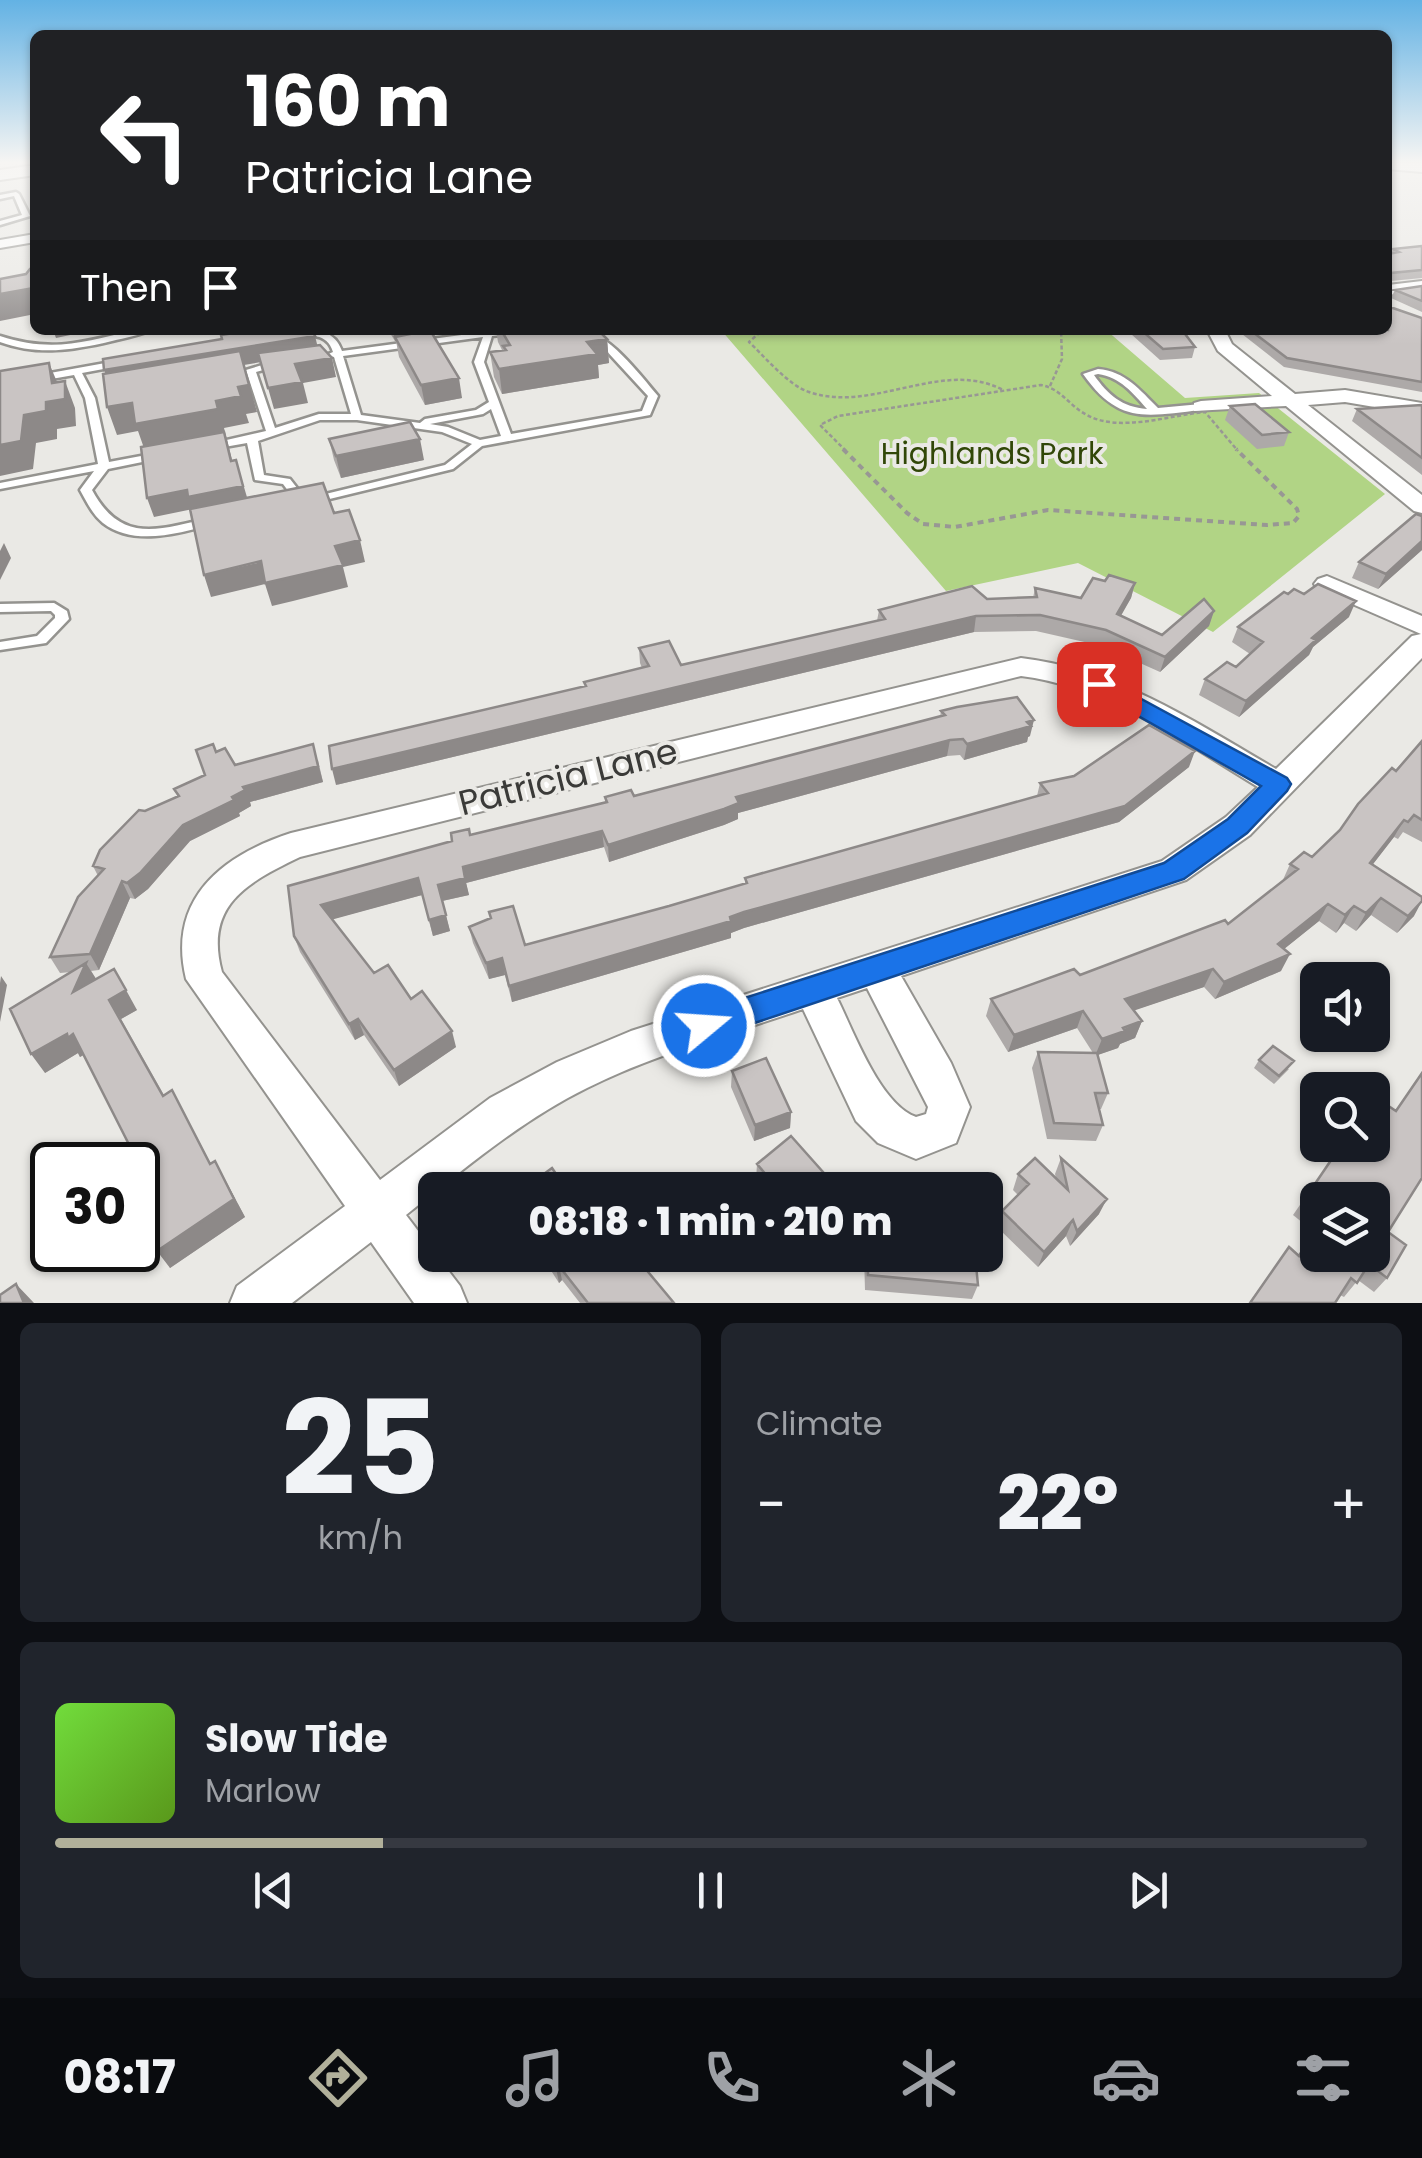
<!DOCTYPE html>
<html lang="en">
<head>
<meta charset="utf-8">
<style>
	:root { --surface:#171b24; --page:#20242c; --text:#f1f3f6; --muted:#9ea1a6; --line:#363941; --accent:#b1b09a }
	body { margin:0; font-family:Poppins,sans-serif; background:var(--page); color:var(--text); height:100vh; display:flex; flex-direction:column; font-size:38px; white-space:nowrap }
	* { box-sizing:border-box; margin:0 }
	p { font-size:32px; color:var(--muted) }
	.icon { flex:none; width:55px; height:55px; fill:none; stroke:currentColor; stroke-width:2; stroke-linecap:round; stroke-linejoin:round }
	.map { position:relative; height:1303px; overflow:hidden }
	.panel { display:flex; flex-direction:column; gap:20px; padding:20px; background:#0d0f14; flex:1 }
	.panel>* { flex:none }
	.banner { position:absolute; left:30px; top:30px; width:1362px; height:305px; border-radius:15px; box-shadow:0 2px 8px #0004; background:#202124; color:#fff; overflow:hidden }
	.fabs { position:absolute; left:1300px; top:962px; display:grid; gap:20px }
	.fabs a { display:grid; place-items:center; width:90px; height:90px; border-radius:15px; background:var(--surface); box-shadow:0 2px 8px #0004; font-size:50px }
	.speed { position:absolute; left:30px; top:1142px; display:flex; gap:20px; font-size:50px; font-weight:700; text-align:center }
	.speed>* { display:grid; place-content:center; width:130px; height:130px; border-radius:50%; background:var(--surface); box-shadow:0 2px 8px #0004; line-height:1 }
	.speed .limit { border:5px solid #111; border-radius:15px; background:#fff; color:#111 }
	.pin { position:absolute; display:grid; place-items:center; width:85px; height:85px; color:#fff; margin:-42px; border-radius:20px; box-shadow:0 5px 15px #0006 }
	.me { position:absolute; width:110px; margin:-55px; rotate:72deg; stroke-linejoin:round; filter:drop-shadow(0 0 8px #0008) }
	.turn { display:flex; align-items:center; gap:35px; height:210px; padding:0 50px; font-size:45px }
	.turn .icon { width:130px; height:130px; stroke-width:2.5 }
	.turn b { display:block; font-size:70px; line-height:85px }
	.then { display:flex; align-items:center; height:95px; padding:0 50px; background:#0003; gap:20px; font-size:38px }
	.big { font-size:75px; font-weight:800; line-height:1.1 }
	.panel .card { flex:1; display:flex; flex-direction:column; justify-content:center; gap:15px; min-width:0; padding:0 35px; border-radius:15px; background:var(--page) }
	.panel .dial { align-items:center; gap:0 }
	.dial b { font-size:130px; line-height:1 }
	.song { display:flex; align-items:center; gap:30px }
	.cover { width:120px; height:120px; border-radius:15px; background:linear-gradient(135deg,hsl(100 70% 55%),hsl(90 70% 35%)) }
	.played { height:10px; border-radius:5px; background:linear-gradient(90deg,var(--accent) 25%,var(--line) 25%) }
	.keys { display:flex; justify-content:space-around; direction:ltr }
	.heat { display:flex; justify-content:space-between; align-items:center; font-size:55px; direction:ltr }
	.panel .tiles { flex:1; display:grid; gap:20px; grid-template-columns:1fr 1fr }
	.card:last-child { grid-column:span 2 }
	.trip { position:absolute; left:418px; top:1172px; width:585px; height:100px; border-radius:15px; background:var(--surface); box-shadow:0 2px 8px #0004; font-weight:800; line-height:100px; text-align:center }
	.tabs { display:flex; height:160px; justify-content:space-around; align-items:center; background:#090b0e; color:var(--muted) }
	.tabs .icon { width:70px; height:70px }
	.tabs .selected { color:var(--accent) }
	.tabs b { font-size:45px; color:var(--text) }
	.map>svg:first-child { display:block }
	.green { fill:#b1d485 }
	.lines { fill:none; stroke-linecap:round; stroke-linejoin:round }
	.service-casing { stroke:#94938f; stroke-width:5 }
	.minor-casing { stroke:#94938f; stroke-width:4 }
	.secondary-casing { stroke:#94938f; stroke-width:4 }
	.path-far1 { stroke:#989794; stroke-width:2.5; stroke-dasharray:4 2.5; stroke-linecap:butt }
	.path { stroke:#989794; stroke-width:4; stroke-dasharray:6 5; stroke-linecap:butt }
	.service { fill:#fff; fill-rule:evenodd }
	.minor { fill:#fff; fill-rule:evenodd }
	.secondary { fill:#fff; fill-rule:evenodd }
	.wall { fill:#ada9a8; fill-rule:evenodd }
	.shaded-wall { fill:#8d8988 }
	.building { fill:#c9c4c3; stroke:#8d8988; stroke-width:2.5 }
	.route { fill:#1a73e8; stroke:#114b97; stroke-width:2.5 }
	.labels { text-anchor:middle; stroke-width:8; stroke-linejoin:round; paint-order:stroke }
	.far-park-label { font-size:30px; fill:#314708; stroke:#eae9e5 }
	.street-label { font-size:35px; fill:#3a3a38; stroke:#eae9e5 }
</style>
</head>
<body>
<div class="map">
<svg width="1422" height="1303" viewBox="0 0 1422 1303">
	<rect width="100%" height="100%" fill="#eae9e5"/>
	<path class="green" d="M721,330H1106L1185,398L1259,393L1385,494L1213,632L1078,563L946,591Z"/>
	<g class="lines">
		<defs>
			<path id="service" d="M16,192L19,194L30,216L0,225V221L22,215L14,196L0,199V195Z
				M135,330H151C140,335 125,338 112,341C74,350 38,356 0,342V336C52,353 84,342 135,330Z
				M296,330C316,330 334,329 342,351L499,330H523L519,333L492,336L484,362L511,434L642,411L648,396L602,346L578,330C607,330 640,375 658,396L650,415L482,446L453,469L313,503L309,502V498L445,465L472,444L442,432L357,420H320L258,441L264,475L290,479L308,502L302,505L298,504L283,484L255,480L247,443L213,449L208,446L209,444L266,431L246,370L275,361L278,362V366L256,372L275,428L319,414H351L334,357L326,355L333,352C327,332 309,336 293,335L292,333ZM483,337L474,362L489,402L476,410L425,419L420,423L361,415L343,356ZM491,409L501,436L480,440L448,427L430,424L483,414Z
				M122,360L127,363L125,365L82,373L95,398L109,462L157,453L162,456L157,459L108,469L92,490C121,544 158,530 209,518L215,522L213,524C180,533 134,547 103,523C92,514 87,502 80,490L94,471L0,489V483L98,464L85,398L74,375L0,388V382Z
				M1098,369C1125,371 1140,390 1158,408L1201,404L1206,407L1201,410C1146,416 1119,425 1083,374ZM1098,374C1120,377 1133,393 1147,409C1122,407 1108,395 1094,375Z
				M54,603L67,611L69,619L46,643L0,650V642L37,636L55,618V615L51,611L0,612V604Z"/>
			<path id="minor" d="M35,234V242L0,248V240Z
				M1422,281V291L1388,295V285Z
				M1207,330H1225L1232,344L1295,394L1345,390L1422,403V415L1345,402L1308,405L1422,495V513L1414,511L1286,406L1194,411V403L1201,401L1272,396L1218,351Z
				M1327,576L1422,616V658L1250,835L1186,880L901,976L951,1063L970,1107L956,1143L916,1159L878,1143L856,1121L803,1009C731,1034 655,1054 587,1088C520,1121 463,1170 406,1215L460,1286L467,1303H414L371,1242L292,1303H230L237,1286L345,1206L186,979C167,900 220,856 291,833L1021,658C1116,669 1195,722 1276,769L1412,636L1421,634L1318,589L1314,584L1318,579ZM1021,676C1109,687 1183,742 1258,787L1226,817L1162,861L631,1031L557,1062L490,1098L380,1180L222,972C204,906 246,883 300,857ZM867,988L928,1107L926,1114L916,1117C880,1104 854,1032 837,998Z"/>
			<path id="secondary" d="M1388,163H1422V172L1388,169Z
				M35,165V175L0,180V170Z"/>
		</defs>
		<use href="#service" class="service-casing"/>
		<use href="#minor" class="minor-casing"/>
		<use href="#secondary" class="secondary-casing"/>
		<path class="path-far1" d="M780,330L758,334L749,342C766,358 788,385 809,392C873,414 942,358 1003,390
			M1050,386L1062,359L1061,330
			M846,451L820,425L838,416L1041,385C1062,389 1069,406 1087,415C1119,433 1171,415 1205,412L1238,451"/>
		<path class="path" d="M843,449L907,513L923,524L955,527L1048,510L1267,525L1293,523L1299,516L1297,509L1236,449"/>
		<use href="#service" class="service"/>
		<use href="#minor" class="minor"/>
		<use href="#secondary" class="secondary"/>
	</g>
	<path class="wall" d="M1422,246V278L1391,281L1390,307L1422,318V392L1284,367L1242,334L1243,330H1388L1391,253L1393,249Z
		M1422,286V312L1391,298L1395,290Z
		M388,330H425L462,398L425,405L399,357L396,341H395Z
		M496,330H598L607,339L609,363L598,365L599,378L502,394L494,377L490,352L502,350L498,342Z
		M1132,330H1182L1195,347L1192,358L1160,360L1131,334Z
		M1422,405V475L1352,421L1357,409Z
		M1230,406L1289,432L1284,446L1257,449L1225,420Z
		M329,439L424,460L341,478L334,460Z
		M1422,516V550L1378,589L1352,578L1359,562Z
		M1105,581L1135,583L1131,598L1120,616L1162,635L1214,611L1209,626L1160,672L1102,646L1036,631L974,632L336,785L585,687L584,682L642,668L640,663L639,648L681,665L877,621L879,610L987,599L1033,598L1035,588L1081,598Z
		M1349,617L1313,647L1309,655L1239,717L1199,695L1205,679L1236,667L1250,654L1232,642L1238,627Z
		M941,711L1030,736L1028,737L1027,742L964,760L960,755L947,756L738,813V819L724,825L609,862L604,847L466,883L469,895L442,901L450,931L433,936L422,895L332,919L374,973L411,999L456,1047L399,1086L364,1035L355,1040L300,952L294,936L470,835L605,802V797L634,796L940,717Z
		M1422,741V842L1403,832L1398,839L1394,837L1372,865L1414,916L1397,933L1371,915L1356,931L1344,923L1336,933L1319,921L1284,949L1281,971L1215,999L1204,987L1134,1010L1142,1021L1135,1038L1120,1044L1118,1048L1097,1055L1108,1093L1101,1109H1099L1103,1125L1096,1141L1047,1139L1032,1068L1038,1052L1093,1053L1077,1028L1008,1052L986,1016L991,999L1080,975L1228,924L1282,882L1290,864L1312,857L1340,830Z
		M216,752L235,765L318,760L323,782L250,802L251,806L239,813L240,816L190,841L148,889L135,899L130,898L99,970L91,971L96,979L137,1010L121,1019L164,1095L172,1090L211,1164L215,1161L245,1217L170,1268L149,1184L84,1055L80,1057L78,1053L45,1073L71,972L60,973L50,957L98,876L93,866L145,811L178,797L174,789L205,775Z
		M1189,767L1119,822L744,928L731,933V938L512,1002L505,975L489,979L473,943L469,927L525,945L669,906L745,884V878L1037,796L1040,783Z
		M1259,1060L1289,1069L1274,1084L1254,1068Z
		M732,1071L791,1112L790,1128L754,1141L731,1087Z
		M1422,1072V1178L1388,1232L1387,1278L1374,1292L1358,1280L1344,1297L1340,1295L1335,1303H1249L1289,1247L1298,1255L1313,1231L1293,1215L1329,1163L1325,1160L1336,1145H1372ZM1318,1200L1372,1255H1318Z
		M1061,1158L1099,1214L1070,1246L1066,1236L1038,1267L997,1227L1002,1211L1018,1195L1013,1190L1018,1174L1056,1178L1055,1174Z
		M757,1164L839,1190L760,1184L756,1180Z
		M541,1255H634L674,1303H580L562,1280L559,1283Z
		M864,1255H975L978,1285L972,1299L865,1290Z"/>
	<path class="shaded-wall" d="M34,288L35,314L0,321V294Z
		M53,330H94L56,338Z
		M393,330H425L426,337H395L396,341H395Z
		M315,336L319,352L244,365L257,412L246,414L249,423L224,428L237,480L145,451L138,431L117,435L107,407L132,403L111,387L104,370Z
		M607,339L609,363L598,365L599,378L502,394L499,369L587,342Z
		M332,358L336,377L303,383L308,403L274,409L268,388L295,364Z
		M49,363L60,389L65,381L75,408L76,426L57,429V439L36,443L33,469L0,476V445L24,415L46,402L52,383Z
		M459,378L462,398L425,405L421,385Z
		M420,439L424,460L341,478L336,456Z
		M236,460L249,504L193,509L154,517L147,498Z
		M360,540L365,562L343,567L348,587L293,601L272,606L265,584L211,597L204,575Z
		M1422,541V550L1378,589L1386,574Z
		M4,543L11,558L0,580V551Z
		M1135,583L1131,598L1113,630L1117,614Z
		M1356,601L1349,617L1313,647L1309,655L1239,717L1246,701L1312,638Z
		M1214,611L1209,626L1160,672L1165,657Z
		M976,616L974,632L336,785L332,769Z
		M1034,720L1030,736L1028,737L1027,742L964,760L967,744Z
		M950,740L947,756L738,813V819L724,825L609,862L608,845L736,797Z
		M313,744L323,782L250,802L251,806L239,813L240,816L190,841L148,889L135,899L127,883L183,825Z
		M1195,751L1189,767L1119,822L744,928L731,933V938L512,1002L509,986L730,917Z
		M1404,820L1394,837L1360,881L1370,863Z
		M602,831L604,847L466,883L463,867Z
		M418,878L422,895L327,921L321,905Z
		M465,878L469,895L442,901L438,885Z
		M122,881L130,898L99,970L90,954Z
		M1381,898L1371,915L1356,931L1366,913Z
		M1422,901L1414,916L1397,933L1408,916Z
		M1328,904L1319,921L1269,961L1278,944Z
		M1354,906L1344,923L1336,933L1345,915Z
		M446,915L450,931L433,936L429,920Z
		M1290,954L1281,971L1215,999L1224,982Z
		M502,958L505,975L489,979L486,963Z
		M86,963L98,982L73,992Z
		M1213,969L1204,987L1118,1016L1125,999Z
		M1,976L7,985L0,1022V983Z
		M126,990L137,1010L121,1019L109,1000Z
		M1083,1011L1077,1028L1008,1052L1014,1035Z
		M358,1019L364,1035L355,1040L349,1024Z
		M1142,1021L1135,1038L1120,1044L1118,1048L1095,1056L1102,1039Z
		M452,1031L456,1047L399,1086L394,1070Z
		M67,1034H73L86,1053L80,1057L78,1053L45,1073L31,1054Z
		M791,1112L790,1128L754,1141L755,1125Z
		M215,1161L245,1217L170,1268L157,1251Z
		M1107,1199L1099,1214L1070,1246L1077,1231Z
		M1073,1220L1066,1236L1038,1267L1044,1252Z
		M559,1266L562,1280L559,1283L556,1268Z
		M16,1284L34,1303H24Z"/>
	<path class="building" d="M1422,246V270L1391,273L1390,307L1422,318V382L1287,358L1250,330H1388V254L1399,252L1393,249Z
		M35,268V290L34,288L0,294V279L26,274L30,269Z
		M1422,286V301L1395,290Z
		M253,330H312L315,336L104,370L103,359L222,339L221,335Z
		M430,330L459,378L421,385L395,337Z
		M501,330H598L607,339L587,342L597,354L499,369L490,352L506,350L503,346L510,345Z
		M1141,330H1182L1195,347L1163,349Z
		M320,345L332,358L295,364L302,382L268,388L258,353Z
		M240,351L249,385L238,387L241,396L216,401L218,409L135,424L132,403L107,407L103,374Z
		M49,363L52,383L65,381V399L46,402V411L24,415L21,441L0,445V371Z
		M1255,404L1289,432L1262,435L1230,406Z
		M1422,405V458L1357,409Z
		M410,422L420,439L336,456L329,439Z
		M224,432L231,461L236,460L243,486L188,497L187,490L147,498L141,447Z
		M323,483L334,513L349,510L360,540L335,546L343,565L265,583L261,561L204,575L190,509Z
		M1416,514L1422,516V541L1386,574L1359,562Z
		M1109,575L1135,583L1117,614L1162,635L1204,599L1214,611L1165,657L1106,630L1040,615L976,616L332,769L329,746L586,686L584,682L649,666L639,648L669,641L681,665L885,619L879,610L972,586L987,599L1037,597L1035,588L1081,598L1093,578L1105,581Z
		M1318,584L1356,601L1312,638L1316,640L1246,701L1205,679L1227,662L1236,667L1263,642L1238,627L1284,592L1288,594L1294,589L1304,594Z
		M1017,697L1034,720L1027,722L1031,726L967,744L963,739L950,740L736,797L739,803L724,809L608,845L602,831L463,867L465,878L438,885L446,915L429,920L418,878L321,905L374,973L388,965L411,999L422,991L452,1031L394,1070L358,1019L349,1024L294,936L288,886L452,841L451,833L469,829L470,835L607,802L605,797L631,790L634,796L945,715L941,711L957,707Z
		M1149,725L1195,751L1125,806L744,912L730,917L731,921L509,986L502,958L486,963L469,927L491,918L489,912L513,906L525,945L669,906L747,883L745,878L1048,793L1040,783L1074,776Z
		M1422,741V820L1414,815L1408,822L1404,820L1370,863L1422,897V901L1408,916L1381,898L1366,913L1354,906L1345,915L1328,904L1278,944L1290,954L1224,982L1213,969L1125,999L1142,1021L1123,1028L1125,1031L1102,1039L1083,1011L1014,1035L991,999L1074,969L1080,975L1225,920L1228,924L1298,869L1290,864L1304,852L1312,857L1340,830L1358,804L1392,768L1396,771Z
		M213,744L216,752L225,748L235,765L313,744L318,766L243,787L245,790L232,797L234,800L183,825L140,873L127,883L122,881L90,954L50,957L78,897L104,869L93,866L100,850L139,810L145,811L179,796L174,789L205,775L196,750Z
		M86,963L73,992L114,969L126,990L109,1000L163,1096L172,1090L210,1164L215,1161L234,1199L157,1251L138,1206V1192L149,1184L73,1034L68,1038L67,1034L31,1054L10,1009Z
		M1273,1046L1294,1061L1279,1076L1259,1060Z
		M1038,1052L1097,1053L1108,1093H1095L1103,1125L1054,1123Z
		M766,1058L791,1112L755,1125L732,1071Z
		M1422,1073V1178L1388,1232L1406,1245L1387,1278L1369,1264L1357,1283L1351,1278L1335,1303H1250L1289,1247L1299,1256L1318,1227V1255H1372V1200H1318V1210L1304,1200L1340,1147L1337,1145H1372V1095L1396,1111Z
		M791,1136L839,1190H753L768,1177L757,1164Z
		M1035,1158L1068,1190L1061,1158L1107,1199L1077,1231L1073,1220L1044,1252L1002,1211L1029,1184L1018,1174Z
		M552,1168L567,1190H522Z
		M547,1255H634L674,1303H588L559,1266L556,1268Z
		M868,1255H975L978,1285L868,1275Z
		M16,1284L24,1303H0V1295Z"/>
	<linearGradient id="sky" x2="0" y2="1"><stop stop-color="#63b2e4"/><stop offset="0.47" stop-color="#f6f5f3"/><stop offset="1" stop-color="#f6f5f3" stop-opacity="0"/></linearGradient>
	<rect width="1422" height="345" fill="url(#sky)"/>
	<path class="route" d="M1099,676L1287,778L1291,784L1287,791L1247,833L1184,879L704,1040L692,1036L688,1026L692,1015L704,1011L1164,863L1228,819L1261,786L1091,689L1087,684L1091,679Z"/>
	<g class="labels">
		<g class="far-park-label">
			<text x="992" y="464">Highlands Park</text>
		</g>
		<g class="street-label">
			<text transform="translate(568 777) rotate(-14)" y="12">Patricia Lane</text>
		</g>
	</g>
</svg>
<div class="fabs">
<a><svg class="icon" aria-label="sound" viewBox="0 0 24 24"><path d="M4 9h4l5-4v14l-5-4H4zM17 9q2 3 0 6"/></svg></a>
<a><svg class="icon" aria-label="search" viewBox="0 0 24 24"><circle cx="10" cy="10" r="6"/><path d="M15 15l6 6"/></svg></a>
<a><svg class="icon" aria-label="layers" viewBox="0 0 24 24"><path d="M12 4l9 5-9 5-9-5zM3 14l9 5 9-5"/></svg></a>
</div>
<div class="speed"><div class="limit">30</div></div>
<div class="pin" style="left:1099px;top:684px;background:#d93025"><svg class="icon" aria-label="arrive" viewBox="0 0 24 24"><path d="M6 21V4h12l-3 4 3 4H6"/></svg></div>
<svg class="me" style="left:704px;top:1026px" viewBox="-20 -20 40 40"><circle r="17" fill="#1a73e8" stroke="#fff" stroke-width="3"/><path d="M0-11L8 9 0 5-8 9z" fill="#fff"/></svg>
<div class="trip">08:18 · 1 min · 210 m</div>
<div class="banner">
<div class="turn"><svg class="icon" aria-label="left" viewBox="0 0 24 24"><path d="M17 20v-9H6M10 6l-5 5 5 5"/></svg><div><b>160 m</b>Patricia Lane</div></div>
<div class="then">Then<svg class="icon" aria-label="arrive" viewBox="0 0 24 24"><path d="M6 21V4h12l-3 4 3 4H6"/></svg></div>
</div>
</div>
<section class="panel">
<div class="tiles">
<div class="card dial"><b>25</b><p>km/h</p></div>
<div class="card"><p>Climate</p>
<div class="heat"><a>−</a><b class="big">22°</b><a>+</a></div>
</div>
<div class="card">
<div class="song"><i class="cover"></i><div><b>Slow Tide</b><p>Marlow</p></div></div>
<div class="played"></div>
<div class="keys"><svg class="icon" aria-label="previous" viewBox="0 0 24 24"><path d="M18 5L8 12l10 7zM5 5v14"/></svg><svg class="icon" aria-label="pause" viewBox="0 0 24 24"><path d="M8 5v14M16 5v14"/></svg><svg class="icon" aria-label="next" viewBox="0 0 24 24"><path d="M6 5l10 7-10 7zM19 5v14"/></svg></div>
</div>
</div>
</section>
<nav class="tabs">
<b>08:17</b>
<svg class="icon selected" aria-label="directions" viewBox="0 0 24 24"><path d="M12 3l9 9-9 9-9-9zM9 14v-3h6M13 9l2 2-2 2"/></svg>
<svg class="icon" aria-label="music" viewBox="0 0 24 24"><path d="M9 18V5l10-2v13"/><circle cx="6" cy="18" r="3"/><circle cx="16" cy="16" r="3"/></svg>
<svg class="icon" aria-label="phone" viewBox="0 0 24 24"><path d="M5 4h4l2 5-3 2q2 4 5 5l2-3 5 2v4C11 20 4 13 5 4z"/></svg>
<svg class="icon" aria-label="climate" viewBox="0 0 24 24"><path d="M12 3v18M4 7l16 10M4 17L20 7"/></svg>
<svg class="icon" aria-label="car" viewBox="0 0 24 24"><path d="M5 17H2v-5l4-1 3-4h7l3 4 3 1v5h-3M9 17h6M6 11h13"/><circle cx="7" cy="17" r="2"/><circle cx="17" cy="17" r="2"/></svg>
<svg class="icon" aria-label="filters" viewBox="0 0 24 24"><path d="M4 7h16M4 17h16"/><circle cx="9" cy="7" r="2"/><circle cx="15" cy="17" r="2"/></svg>
</nav>
</body>
</html>
